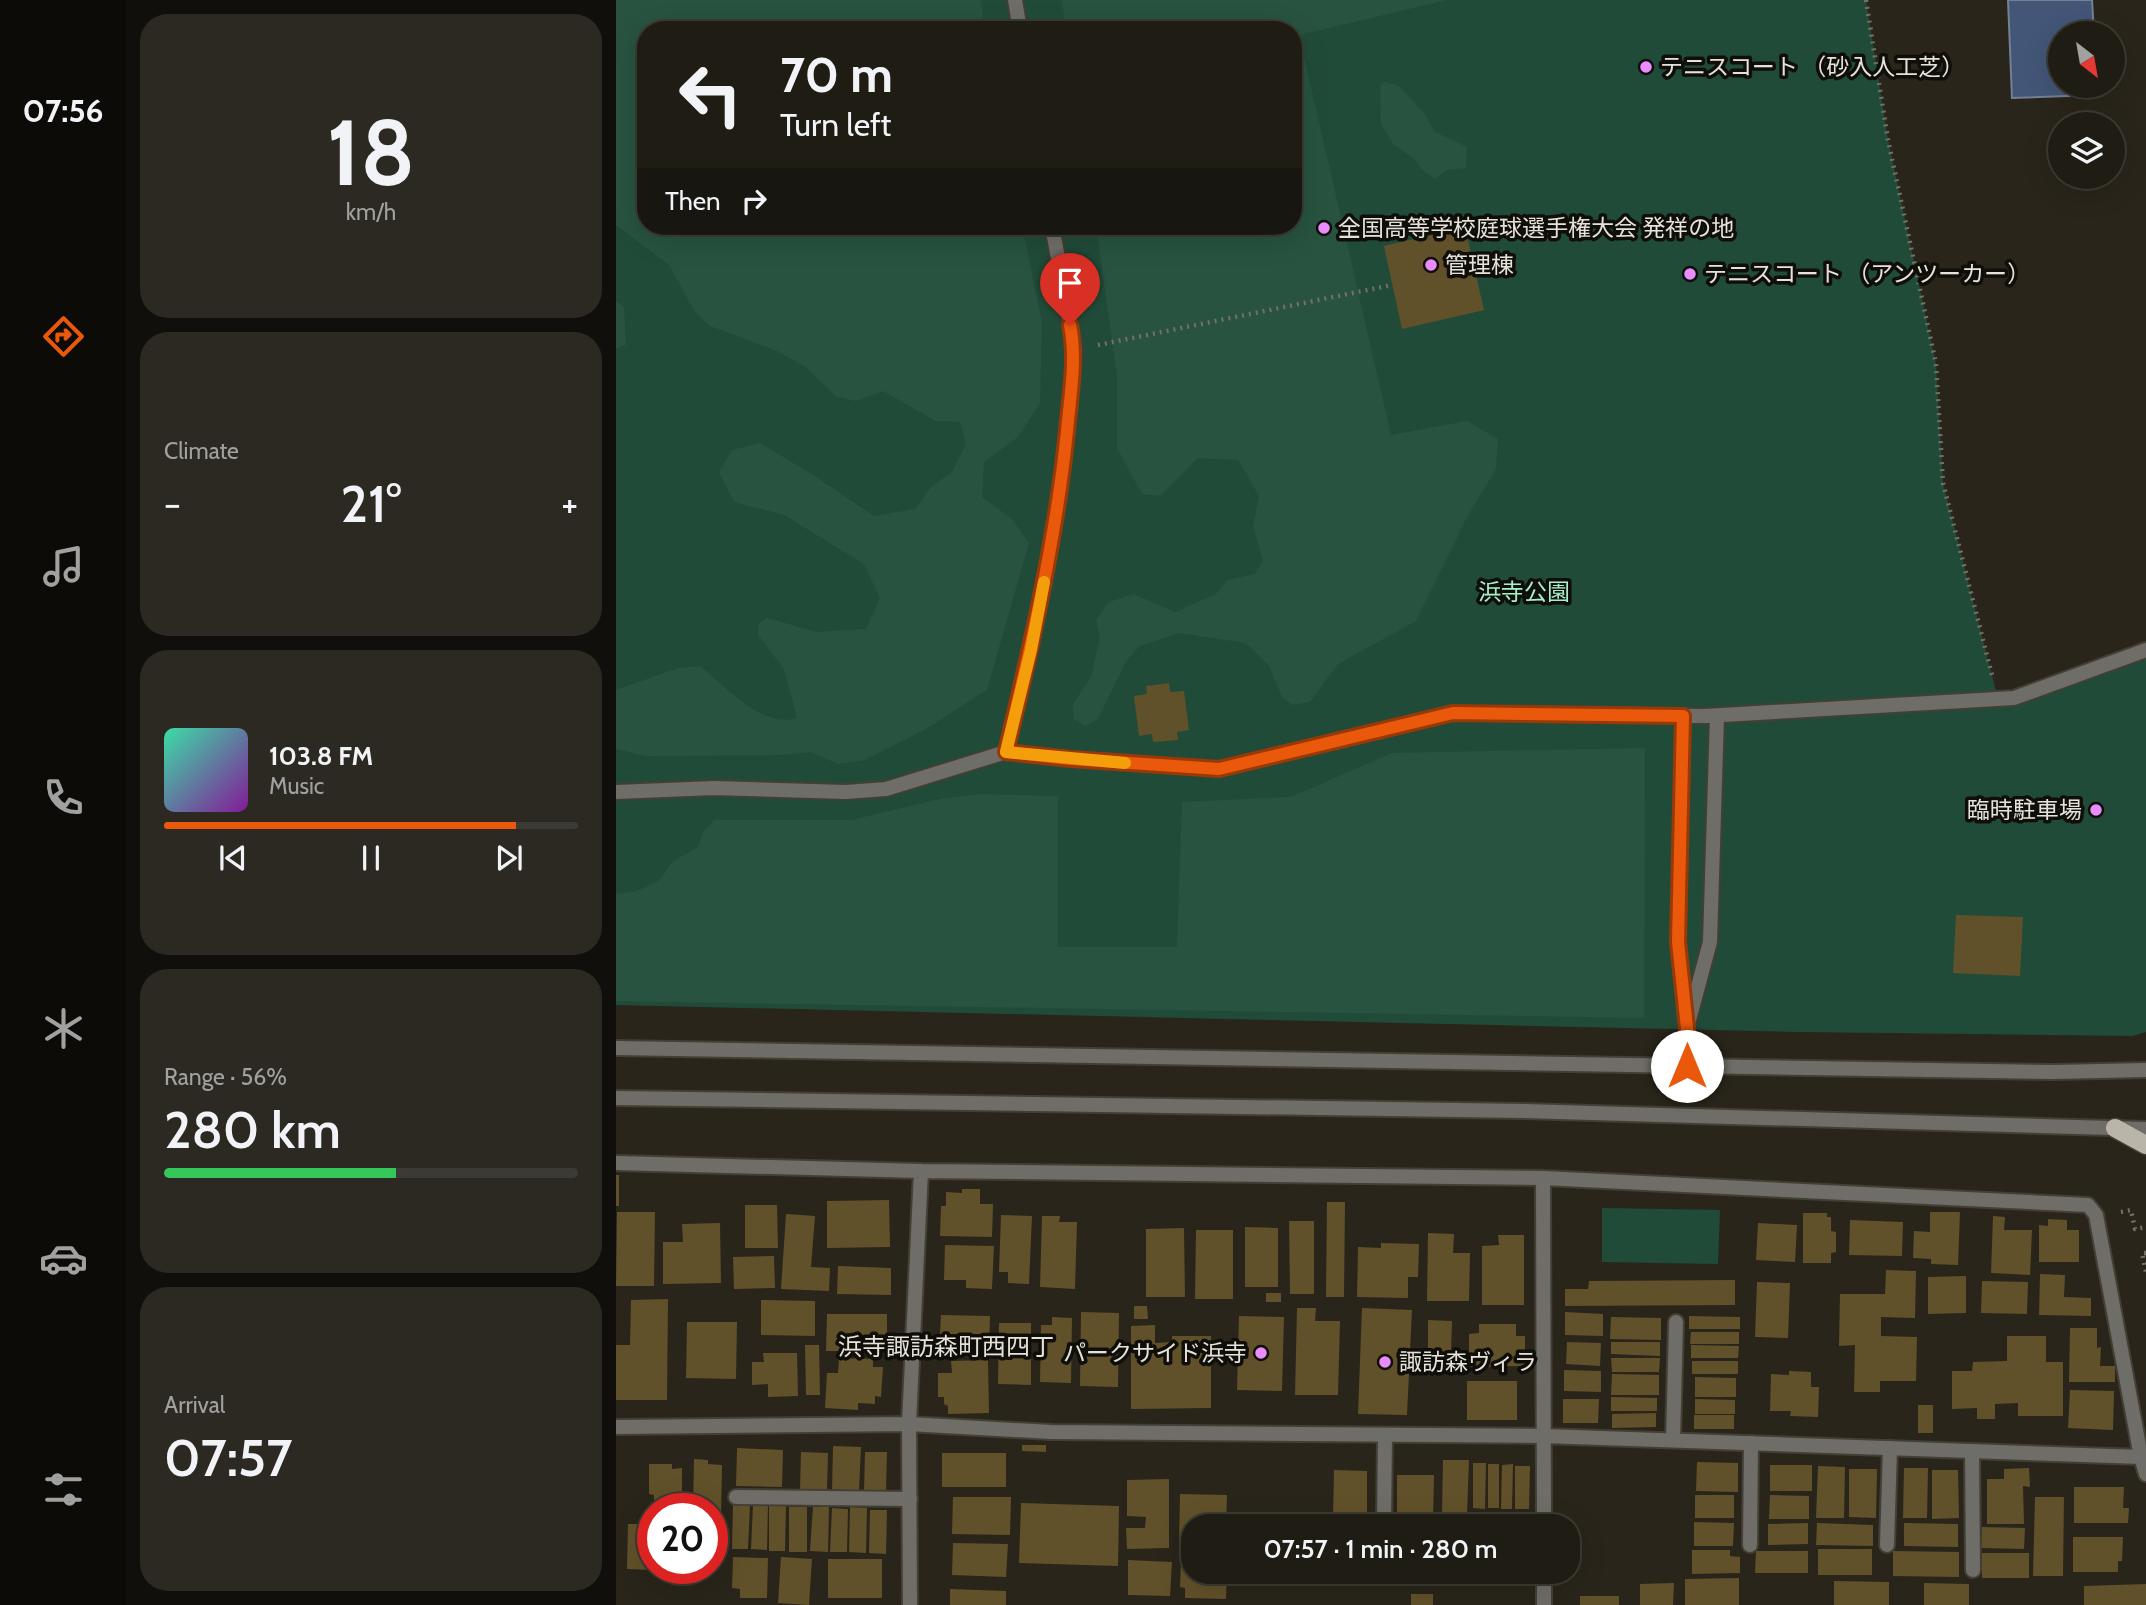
<!DOCTYPE html>
<html lang="en">
<head>
<meta charset="utf-8">
<style>
	:root { --surface:#1f1c14; --page:#2c2922; --text:#f1f3f6; --muted:#a1a1a0; --line:#3c3a34; --accent:#ea580c }
	body { margin:0; font-family:Cabin,"Noto Sans JP",sans-serif; background:var(--page); color:var(--text); height:100vh; display:flex; flex-direction:column; font-size:26px; white-space:nowrap }
	* { box-sizing:border-box; margin:0 }
	p { font-size:23px; color:var(--muted) }
	.icon { flex:none; width:38px; height:38px; fill:none; stroke:currentColor; stroke-width:2; stroke-linecap:round; stroke-linejoin:round }
	.map { position:relative; flex:1; overflow:hidden }
	.sheet { display:flex; flex-direction:column; gap:14px; padding:14px; background:#110f0b; width:490px }
	.sheet>* { flex:none }
	.guide { position:absolute; left:21px; top:21px; width:665px; height:214px; border-radius:28px; box-shadow:0 7px 28px #0002,0 0 0 2px var(--line); background:#1f1c14; color:var(--text); overflow:hidden }
	.needle { width:46px; rotate:149deg }
	.buttons { position:absolute; left:1432px; top:21px; display:grid; gap:14px }
	.buttons a { display:grid; place-items:center; width:77px; height:77px; border-radius:50%; background:var(--surface); box-shadow:0 7px 28px #0002,0 0 0 2px var(--line); font-size:35px }
	.speed { position:absolute; left:21px; top:1493px; display:flex; gap:14px; font-size:35px; font-weight:700; text-align:center }
	.speed>* { display:grid; place-content:center; width:91px; height:91px; border-radius:50%; background:var(--surface); box-shadow:0 7px 28px #0002,0 0 0 2px var(--line); line-height:1 }
	.speed .limit { border:10px solid #d22; background:#fff; color:#111 }
	.pin { position:absolute; display:grid; place-items:center; width:60px; height:60px; color:#fff; margin:-72px -30px; border-radius:50% 50% 50% 0; rotate:-45deg; box-shadow:0 0 7px #0007 }
	.pin .icon { rotate:45deg }
	.me { position:absolute; width:77px; margin:-38px; rotate:0deg; stroke-linejoin:round; filter:drop-shadow(0 0 5px #0008) }
	.turn { display:flex; align-items:center; gap:24px; height:147px; padding:0 28px; font-size:32px }
	.turn .icon { width:91px; height:91px; stroke-width:2.5 }
	.turn b { display:block; font-size:49px; line-height:60px }
	.then { display:flex; align-items:center; height:66px; padding:0 28px; background:#0003; gap:14px; font-size:26px }
	.big { font-size:52px; font-weight:600; line-height:1.1 }
	.sheet .card { flex:1; display:flex; flex-direction:column; justify-content:center; gap:10px; min-width:0; padding:0 24px; border-radius:28px; background:var(--page) }
	.sheet .dial { align-items:center; gap:0 }
	.dial b { font-size:91px; line-height:1 }
	.song { display:flex; align-items:center; gap:21px }
	.cover { width:84px; height:84px; border-radius:10px; background:linear-gradient(135deg,hsl(160 70% 55%),hsl(290 70% 35%)) }
	.played { height:7px; border-radius:4px; background:linear-gradient(90deg,var(--accent) 85%,var(--line) 85%) }
	.keys { display:flex; justify-content:space-around; direction:ltr }
	.heat { display:flex; justify-content:space-between; align-items:center; font-size:38px; direction:ltr }
	.charge { height:10px; border-radius:5px; background:linear-gradient(90deg,#34c759 56%,var(--line) 0) }
	.trip { position:absolute; left:565px; top:1514px; width:399px; height:70px; border-radius:28px; background:var(--surface); box-shadow:0 7px 28px #0002,0 0 0 2px var(--line); font-weight:600; line-height:70px; text-align:center }
	main { display:flex; flex:1; min-height:0 }
	.tabs { display:flex; flex-direction:column; width:126px; justify-content:space-around; align-items:center; background:#0c0b08; color:var(--muted) }
	.tabs .icon { width:49px; height:49px }
	.tabs .selected { color:var(--accent) }
	.tabs b { font-size:32px; color:var(--text) }
	.map>svg:first-child { display:block }
	.green { fill:#214b39; fill-rule:evenodd }
	.forest { fill:#275340 }
	.water { fill:#435677; stroke:#748095; stroke-width:2 }
	.building { fill:#61512a }
	.lines { fill:none; stroke-linecap:round; stroke-linejoin:round }
	.service-casing { stroke:#433f35; stroke-width:18 }
	.minor-casing { stroke:#433f35; stroke-width:18 }
	.tertiary-casing { stroke:#433f35; stroke-width:18 }
	.primary-casing { stroke:#433f35; stroke-width:21 }
	.path { stroke:#747066; stroke-width:4.5; stroke-dasharray:2 5; stroke-linecap:butt }
	.service { stroke:#6e6d67; stroke-width:14 }
	.minor { stroke:#6e6d67; stroke-width:14 }
	.tertiary { stroke:#6e6d67; stroke-width:14 }
	.primary { stroke:#b9b5a9; stroke-width:18 }
	.route-casing { stroke:#983908; stroke-width:18 }
	.route { stroke:#ea580c; stroke-width:12 }
	.slow { stroke:#f59e0b; stroke-width:12 }
	.poi-dot { fill:#e98dfe; stroke:#100e09; stroke-width:2.5 }
	.labels { text-anchor:middle; stroke-width:7; stroke-linejoin:round; paint-order:stroke }
	.poi-label { font-size:23px; fill:#e5e2db; stroke:#100e09; text-anchor:start }
	.park-label { font-size:23px; fill:#a4f0cc; stroke:#100e09 }
	.neighbourhood-label { font-size:24px; fill:#e5e2db; stroke:#100e09 }
</style>
</head>
<body>
<main>
<nav class="tabs">
<b>07:56</b>
<svg class="icon selected" aria-label="directions" viewBox="0 0 24 24"><path d="M12 3l9 9-9 9-9-9zM9 14v-3h6M13 9l2 2-2 2"/></svg>
<svg class="icon" aria-label="music" viewBox="0 0 24 24"><path d="M9 18V5l10-2v13"/><circle cx="6" cy="18" r="3"/><circle cx="16" cy="16" r="3"/></svg>
<svg class="icon" aria-label="phone" viewBox="0 0 24 24"><path d="M5 4h4l2 5-3 2q2 4 5 5l2-3 5 2v4C11 20 4 13 5 4z"/></svg>
<svg class="icon" aria-label="climate" viewBox="0 0 24 24"><path d="M12 3v18M4 7l16 10M4 17L20 7"/></svg>
<svg class="icon" aria-label="car" viewBox="0 0 24 24"><path d="M5 17H2v-5l4-1 3-4h7l3 4 3 1v5h-3M9 17h6M6 11h13"/><circle cx="7" cy="17" r="2"/><circle cx="17" cy="17" r="2"/></svg>
<svg class="icon" aria-label="filters" viewBox="0 0 24 24"><path d="M4 7h16M4 17h16"/><circle cx="9" cy="7" r="2"/><circle cx="15" cy="17" r="2"/></svg>
</nav>
<section class="sheet">
<div class="card dial"><b>18</b><p>km/h</p></div>
<div class="card"><p>Climate</p>
<div class="heat"><a>−</a><b class="big">21°</b><a>+</a></div>
</div>
<div class="card">
<div class="song"><i class="cover"></i><div><b>103.8 FM</b><p>Music</p></div></div>
<div class="played"></div>
<div class="keys"><svg class="icon" aria-label="previous" viewBox="0 0 24 24"><path d="M18 5L8 12l10 7zM5 5v14"/></svg><svg class="icon" aria-label="pause" viewBox="0 0 24 24"><path d="M8 5v14M16 5v14"/></svg><svg class="icon" aria-label="next" viewBox="0 0 24 24"><path d="M6 5l10 7-10 7zM19 5v14"/></svg></div>
</div>
<div class="card"><p>Range · 56%</p><b class="big">280 km</b><div class="charge"></div></div>
<div class="card"><p>Arrival</p><b class="big">07:57</b></div>
</section>
<div class="map">
<svg width="1530" height="1605" viewBox="0 0 1530 1605">
	<rect width="100%" height="100%" fill="#29251a"/>
	<path class="green" d="M0,0H1250L1272,140L1320,364L1327,483L1382,699L1530,650V1032L1516,1036L1184,1032L0,1005ZM30,30H677V226H30Z
		M986,1208L1104,1210L1102,1264L986,1262Z"/>
	<path class="forest" d="M0,0H365L368,30H30V226H406L426,322L424,403L402,437L368,462L366,497L396,519L413,543L371,690L308,730L249,760L222,764L195,752L166,755L30,756L0,749V690L62,668L84,666C109,686 147,729 181,718L168,669L142,635V624L151,618L201,632L250,629L264,598L248,564L168,515L118,502L103,472L116,450L144,443L199,476L258,516L299,509L314,488L336,472L350,444L344,422L320,421L267,391L240,401L221,397L188,366L159,350L94,326L79,312L53,265L0,225Z
		M446,0H831L683,35L775,435L851,421L882,439L880,469L850,519L800,621L722,664L694,702L676,705L666,697L653,666L630,643L563,633L524,646L510,661L482,719L469,726L458,719L457,704L475,677L484,637L480,620L493,602L518,594L559,612L600,594L611,580L639,574L647,561L637,527L643,496L622,460L582,458L544,496L526,494L501,448V376L480,226H677V30H450Z
		M769,82L783,86L808,113L819,132L851,147L850,168L831,170L819,179L807,171L797,158L777,144L765,124L764,85Z
		M0,301L8,307L10,345L0,348Z
		M1029,748L1028,1018L0,1001V894L21,891L43,881L57,861L82,847L87,832L98,820H235L324,799L364,794L442,796V947H561L566,802L675,797L776,753Z"/>
	<path class="water" d="M1392,0H1476L1478,33H1444V86H1480V95L1396,98Z"/>
	<path class="building" d="M849,227L868,310L786,329L768,246Z
		M553,683L554,692L568,691L573,730L561,732L562,740L537,742L536,734L523,736L518,696L531,694L530,686Z
		M1340,915L1407,917L1404,976L1337,973Z
		M0,1175H3V1206H0Z
		M346,1189H364V1204H377L376,1237L324,1236L325,1206H330V1192L346,1193Z
		M273,1200L274,1247L211,1248V1201Z
		M711,1202H729L728,1297H710Z
		M129,1205H161L162,1248H129Z
		M1,1212H39L38,1286H0Z
		M1314,1212H1344L1342,1265L1315,1264V1259L1297,1258L1298,1231L1314,1232Z
		M1187,1213H1211V1217H1215V1231L1220,1232V1252L1215,1253V1263H1187Z
		M170,1214L199,1216L195,1267L214,1268L213,1291L165,1289Z
		M385,1215L416,1216L413,1284L392,1283V1272H383Z
		M426,1216H444L443,1222H461L459,1289L424,1287Z
		M1377,1216L1389,1217L1388,1230H1416L1414,1275L1375,1273Z
		M1432,1219L1451,1220V1230H1463V1262H1423V1225L1432,1226Z
		M1234,1220L1287,1222L1286,1256L1233,1255Z
		M673,1221H698V1294H674Z
		M104,1223L105,1283L47,1284V1242H67L66,1224Z
		M1142,1223L1181,1225L1179,1262L1140,1260Z
		M629,1227L662,1228V1287H629Z
		M568,1228L569,1297H530V1229Z
		M580,1230H617V1299H579Z
		M812,1233L838,1234L837,1253H854L853,1301H811Z
		M882,1235H908V1305H866V1246L883,1245Z
		M765,1243L803,1244L802,1277H792V1298L741,1297L742,1247L765,1248Z
		M329,1245L378,1246L376,1289L350,1288V1280H328Z
		M158,1256L159,1288L118,1289L117,1257Z
		M222,1266L275,1268V1295L221,1294Z
		M1270,1270L1300,1271L1299,1318L1265,1317V1336L1301,1337L1300,1381H1264V1392H1238L1239,1345L1223,1346L1224,1294H1269Z
		M1424,1274L1449,1275L1448,1297L1475,1298V1316L1423,1315Z
		M1350,1276V1313L1312,1314V1277Z
		M1119,1280V1305L949,1306V1289H972L973,1281Z
		M1366,1281L1412,1282L1411,1314L1365,1313Z
		M1141,1282L1174,1283L1172,1338L1139,1337Z
		M650,1293H665V1302H650Z
		M52,1299L51,1400H0V1345H14L15,1300Z
		M145,1300L199,1301V1336L145,1335Z
		M518,1306H531L532,1319H518Z
		M681,1308H700L699,1321H724L722,1395H679Z
		M746,1308L796,1310L791,1415L742,1414Z
		M465,1312L503,1313L502,1387L464,1386Z
		M949,1312L987,1314V1336L949,1335Z
		M211,1314H271V1351H210Z
		M325,1315L374,1316L373,1351L323,1349Z
		M623,1316L668,1317L666,1391L621,1390Z
		M1073,1316L1124,1317V1329H1073Z
		M436,1317L456,1318L455,1383L424,1382L425,1325H436Z
		M995,1317L1045,1318V1340L994,1339Z
		M812,1320L836,1321L835,1353H812Z
		M71,1322H121L120,1379L70,1378Z
		M383,1323H415V1385L382,1384Z
		M863,1324H900V1336H909V1366L853,1367V1334L863,1333Z
		M539,1325V1343L556,1342V1336H595V1408L515,1409V1326Z
		M1454,1328H1481V1348L1485,1347L1484,1366H1499V1382H1453Z
		M1075,1332H1123V1344H1074Z
		M1391,1336H1430V1362H1447V1416H1402V1403L1379,1404V1419H1361V1408L1336,1409V1371H1356L1357,1362L1391,1361Z
		M951,1342L985,1343L984,1366L950,1364Z
		M995,1342H1044V1356L995,1354Z
		M189,1345H203L204,1395H190Z
		M1075,1345L1123,1346L1122,1358H1075Z
		M147,1353H181L182,1396L152,1397V1384L136,1385V1362H148Z
		M223,1358L257,1359V1367H267L265,1397L259,1396V1404L242,1403V1410L209,1408L211,1373H222Z
		M995,1358H1044L1043,1372H996Z
		M372,1360L373,1413L332,1414V1406L328,1404V1397H322V1373H336L335,1361Z
		M1076,1361H1122V1374H1076Z
		M948,1370L985,1371V1392L948,1391Z
		M1173,1371L1195,1372V1387H1203L1202,1417L1174,1416L1175,1411H1154L1155,1374L1173,1375Z
		M996,1374L1043,1375V1395H995Z
		M1079,1377L1120,1378V1397H1079Z
		M851,1381H901V1420H851Z
		M1454,1390L1498,1391L1497,1430L1452,1428Z
		M995,1397L1041,1398V1411H995Z
		M947,1399H983L982,1423H947Z
		M1079,1399L1119,1400V1414H1079Z
		M1302,1405H1317V1433H1302Z
		M1040,1413V1427L996,1428V1414Z
		M1078,1415H1118V1429H1078Z
		M406,1445H430V1452L406,1451Z
		M217,1446L245,1447L243,1491L216,1490Z
		M121,1448L167,1450L166,1487L120,1486Z
		M185,1452L212,1453L211,1491L184,1490Z
		M249,1452H271L270,1492H248Z
		M326,1453H390V1487H326Z
		M78,1459L92,1460V1464L106,1465L105,1515H96V1508H77Z
		M827,1460H853L851,1515L826,1514Z
		M1081,1462L1122,1463V1492L1080,1491Z
		M857,1463H870L869,1509L857,1508Z
		M33,1464H56V1469L66,1468V1508H38V1495L33,1494Z
		M872,1464H883V1508H872Z
		M897,1464L896,1509H885L886,1465Z
		M1154,1465H1196V1491H1154Z
		M899,1466H914L913,1509H899Z
		M1202,1466L1229,1467L1228,1518H1200Z
		M1288,1468H1312L1311,1518H1287Z
		M1413,1468L1414,1487L1407,1486L1408,1524H1371V1479H1388V1469Z
		M1233,1469H1261L1260,1518L1233,1517Z
		M718,1470L751,1471V1518H717Z
		M1316,1470H1342L1343,1518L1316,1519Z
		M781,1475H818L817,1521H781Z
		M553,1479V1548L511,1549L510,1528H529L530,1517L511,1516V1480Z
		M1458,1487H1508L1507,1508H1513L1512,1523H1458Z
		M564,1494L611,1495L610,1526H578V1545H563Z
		M1079,1495H1118V1518H1079Z
		M1154,1495L1193,1496V1519H1153Z
		M337,1497H395L394,1535L336,1534Z
		M1419,1497H1448L1447,1576H1417Z
		M405,1503L503,1506L502,1566L403,1563Z
		M117,1505H134L132,1549H116Z
		M137,1505H152L151,1550L135,1549Z
		M153,1505L170,1506L169,1551H153Z
		M173,1507H191V1552H173Z
		M197,1507H213L212,1552L194,1551Z
		M234,1507L251,1508L250,1553L233,1552Z
		M216,1508L232,1509L231,1552H214Z
		M254,1510H271L270,1554L253,1553Z
		M621,1512H690V1522H704V1526H621Z
		M1078,1522L1118,1523L1117,1546H1078Z
		M1192,1523V1544L1152,1545V1524Z
		M1201,1523L1257,1525V1546L1200,1545Z
		M1288,1523L1342,1524V1547L1288,1546Z
		M12,1524H37V1570L11,1569Z
		M96,1526H102L101,1571L78,1570V1568H96Z
		M1366,1527L1409,1528L1408,1549L1365,1548Z
		M1457,1537H1507L1506,1561H1502V1572H1457Z
		M337,1543L392,1544L390,1577L336,1575Z
		M1202,1549H1256V1575H1202Z
		M566,1550H577L578,1555H566Z
		M1076,1550H1114V1556L1124,1557V1573L1076,1574Z
		M1140,1551H1192V1573H1139Z
		M1277,1551L1343,1552V1577L1277,1576Z
		M1366,1553H1413V1578H1366Z
		M117,1557L152,1558L151,1598H124V1589L116,1588Z
		M165,1557L196,1559L193,1605L162,1603Z
		M212,1559H266V1598H212Z
		M512,1560L556,1562L554,1596L512,1595Z
		M565,1561H578V1572H611L610,1599L569,1598V1588L564,1587Z
		M639,1572H703V1579H639Z
		M826,1572H840V1576L826,1575Z
		M1123,1578V1605H1069V1579Z
		M1218,1581L1273,1582V1605H1218Z
		M1058,1583L1057,1605H1024V1584Z
		M1308,1583L1353,1584V1605H1308Z
		M1530,1584V1605H1468V1586Z
		M334,1589L390,1591V1605H334Z
		M795,1594H817V1605H795Z
		M964,1596H1003V1605H964Z"/>
	<g class="lines">
		<defs>
			<path id="service" d="M399,0L404,30
				M1067,716L1062,941L1071,1028V1066
				M390,752L415,650L444,494L459,350L436,226
				M0,792L98,788L230,792L270,789L390,752L455,759L603,769L837,713L1089,716L1398,698L1530,650
				M1073,1020L1094,942L1101,716
				M1057,1440L1060,1322
				M1356,1451L1357,1570
				M120,1497L294,1499
				M768,1523L769,1435
				M1134,1545L1135,1443
				M1271,1545L1274,1448"/>
			<path id="minor" d="M0,1163L305,1171L927,1178L1472,1205L1480,1215L1525,1457L1530,1474
				M927,1178L928,1526
				M0,1427L293,1424L435,1432L928,1436L1525,1457
				M928,1572V1605
				M294,1605L293,1424L305,1171"/>
			<path id="tertiary" d="M0,1048L1438,1072L1530,1070
				M0,1098L908,1111L1530,1129"/>
			<path id="primary" d="M1499,1128L1530,1145"/>
		</defs>
		<use href="#service" class="service-casing"/>
		<use href="#minor" class="minor-casing"/>
		<use href="#tertiary" class="tertiary-casing"/>
		<use href="#primary" class="primary-casing"/>
		<path class="path" d="M1250,0L1272,140L1320,364L1327,483L1376,675
			M482,345L776,285
			M1505,1212L1515,1210L1519,1229L1530,1227
			M1530,1253H1526L1530,1272"/>
		<use href="#service" class="service"/>
		<use href="#minor" class="minor"/>
		<use href="#tertiary" class="tertiary"/>
		<use href="#primary" class="primary"/>
	</g>
	<g class="lines">
		<defs>
			<path id="route" d="M454,325C461,360 454,396 451,431C440,540 415,646 390,752L455,759L603,769L837,713L1067,716L1062,942L1071,1028V1066"/>
		</defs>
		<use href="#route" class="route-casing"/>
		<use href="#route" class="route"/>
		<path class="slow" d="M428,582L415,650L390,752L509,763"/>
	</g>
	<g class="poi-dot">
		<circle cx="1030" cy="67" r="7"/>
		<circle cx="708" cy="228" r="7"/>
		<circle cx="815" cy="265" r="7"/>
		<circle cx="1074" cy="274" r="7"/>
		<circle cx="1480" cy="810" r="7"/>
		<circle cx="645" cy="1353" r="7"/>
		<circle cx="769" cy="1362" r="7"/>
	</g>
	<g class="labels">
		<g class="poi-label">
			<text x="1044" y="75">テニスコート （砂入人工芝）</text>
			<text x="722" y="236">全国高等学校庭球選手権大会 発祥の地</text>
			<text x="829" y="273">管理棟</text>
			<text x="1088" y="282">テニスコート （アンツーカー）</text>
			<text x="1466" y="818" text-anchor="end">臨時駐車場</text>
			<text x="631" y="1361" text-anchor="end">パークサイド浜寺</text>
			<text x="783" y="1370">諏訪森ヴィラ</text>
		</g>
		<g class="park-label">
			<text x="908" y="600">浜寺公園</text>
		</g>
		<g class="neighbourhood-label">
			<text x="330" y="1355">浜寺諏訪森町西四丁</text>
		</g>
	</g>
</svg>
<div class="buttons">
<a><svg class="needle" viewBox="-14 -14 28 28"><path d="M0-13l5 13h-10z" fill="#e53935"/><path d="M0 13l5-13h-10z" fill="#a1a1a0"/></svg></a>
<a><svg class="icon" aria-label="layers" viewBox="0 0 24 24"><path d="M12 4l9 5-9 5-9-5zM3 14l9 5 9-5"/></svg></a>
</div>
<div class="speed"><div class="limit">20</div></div>
<div class="pin" style="left:454px;top:325px;background:#d93025"><svg class="icon" aria-label="arrive" viewBox="0 0 24 24"><path d="M6 21V4h12l-3 4 3 4H6"/></svg></div>
<svg class="me" style="left:1071px;top:1066px" viewBox="-20 -20 40 40"><circle r="19" fill="#fff"/><path d="M0-13L10 11 0 6-10 11z" fill="#ea580c"/></svg>
<div class="trip">07:57 · 1 min · 280 m</div>
<div class="guide">
<div class="turn"><svg class="icon" aria-label="left" viewBox="0 0 24 24"><path d="M17 20v-9H6M10 6l-5 5 5 5"/></svg><div><b>70 m</b>Turn left</div></div>
<div class="then">Then<svg class="icon" aria-label="right" viewBox="0 0 24 24"><path d="M7 20v-9h11M14 6l5 5-5 5"/></svg></div>
</div>
</div>
</main>
</body>
</html>
